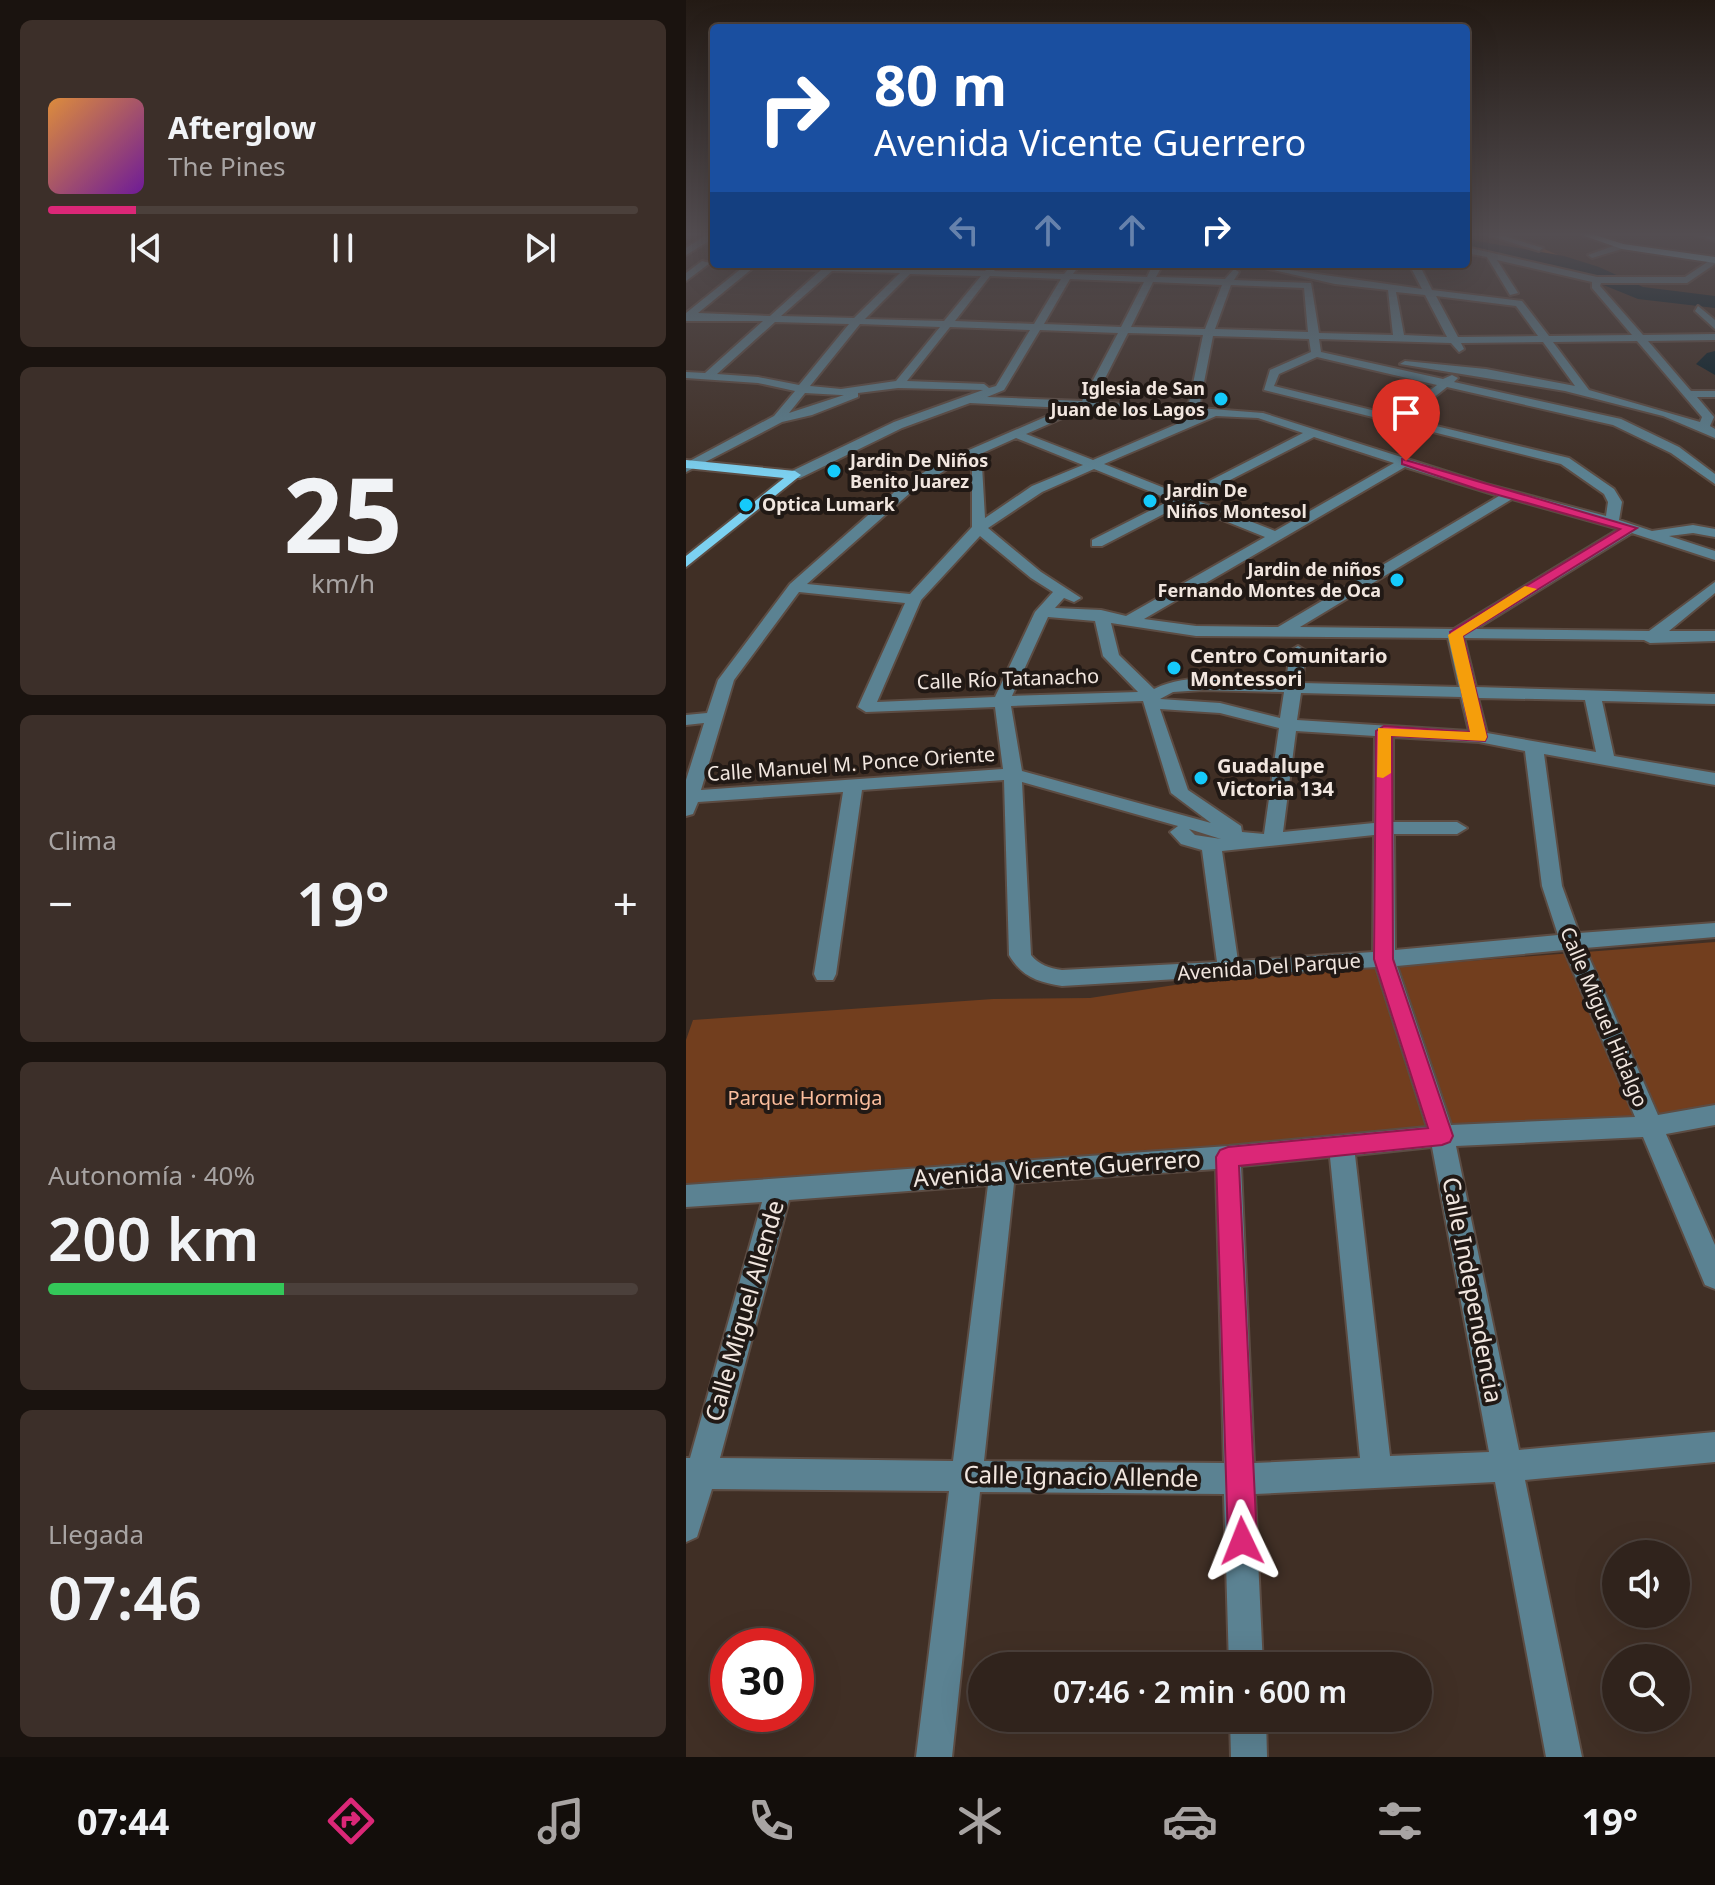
<!DOCTYPE html>
<html lang="es">
<head>
<meta charset="utf-8">
<style>
	:root { --surface:#30231c; --page:#3c2f29; --text:#f1f3f6; --muted:#a8a4a3; --line:#4b403b; --accent:#db2777 }
	body { margin:0; font-family:"Noto Sans",sans-serif; background:var(--page); color:var(--text); height:100vh; display:flex; flex-direction:column; font-size:30px; white-space:nowrap }
	* { box-sizing:border-box; margin:0 }
	p { font-size:26px; color:var(--muted) }
	.icon { flex:none; width:44px; height:44px; fill:none; stroke:currentColor; stroke-width:2; stroke-linecap:round; stroke-linejoin:round }
	.map { position:relative; flex:1; overflow:hidden }
	.panel { display:flex; flex-direction:column; gap:20px; padding:20px; background:#1a130f; width:686px }
	.panel>* { flex:none }
	.hud { position:absolute; left:24px; top:24px; width:760px; height:244px; border-radius:8px; box-shadow:0 8px 32px #0002,0 0 0 2px var(--line); background:#1a4fa0; color:#fff; overflow:hidden }
	.tools { position:absolute; left:916px; top:1540px; display:grid; gap:16px }
	.tools a { display:grid; place-items:center; width:88px; height:88px; border-radius:50%; background:var(--surface); box-shadow:0 8px 32px #0002,0 0 0 2px var(--line); font-size:40px }
	.speed { position:absolute; left:24px; top:1628px; display:flex; gap:16px; font-size:40px; font-weight:700; text-align:center }
	.speed>* { display:grid; place-content:center; width:104px; height:104px; border-radius:50%; background:var(--surface); box-shadow:0 8px 32px #0002,0 0 0 2px var(--line); line-height:1 }
	.speed .limit { border:12px solid #d22; background:#fff; color:#111 }
	.pin { position:absolute; display:grid; place-items:center; width:68px; height:68px; color:#fff; margin:-82px -34px; border-radius:50% 50% 50% 0; rotate:-45deg; box-shadow:0 0 8px #0007 }
	.pin .icon { rotate:45deg }
	.me { position:absolute; width:88px; margin:-44px; rotate:358deg; stroke-linejoin:round; filter:drop-shadow(0 0 6px #0008) }
	.turn { display:flex; align-items:center; gap:28px; height:168px; padding:0 32px; font-size:36px }
	.turn .icon { width:104px; height:104px; stroke-width:2.5 }
	.turn b { display:block; font-size:56px; line-height:68px }
	.lanes { display:flex; align-items:center; height:76px; padding:0 32px; background:#0003; justify-content:center; gap:40px; direction:ltr }
	.lanes .off { opacity:.35 }
	.big { font-size:60px; font-weight:600; line-height:1.1 }
	.panel .widget { flex:1; display:flex; flex-direction:column; justify-content:center; gap:12px; min-width:0; padding:0 28px; border-radius:12px; background:var(--page) }
	.panel .dial { align-items:center; gap:0 }
	.dial b { font-size:104px; line-height:1 }
	.song { display:flex; align-items:center; gap:24px }
	.cover { width:96px; height:96px; border-radius:12px; background:linear-gradient(135deg,hsl(30 70% 55%),hsl(280 70% 35%)) }
	.played { height:8px; border-radius:4px; background:linear-gradient(90deg,var(--accent) 15%,var(--line) 15%) }
	.keys { display:flex; justify-content:space-around; direction:ltr }
	.heat { display:flex; justify-content:space-between; align-items:center; font-size:44px; direction:ltr }
	.charge { height:12px; border-radius:6px; background:linear-gradient(90deg,#34c759 40%,var(--line) 0) }
	.trip { position:absolute; left:282px; top:1652px; width:464px; height:80px; border-radius:40px; background:var(--surface); box-shadow:0 8px 32px #0002,0 0 0 2px var(--line); font-weight:600; line-height:80px; text-align:center }
	.dock { display:flex; height:128px; justify-content:space-around; align-items:center; background:#130e0b; color:var(--muted) }
	.dock .icon { width:56px; height:56px }
	.dock .current { color:var(--accent) }
	.dock b { font-size:36px; color:var(--text) }
	main { display:flex; flex:1; min-height:0 }
	.map>svg:first-child { display:block }
	.green { fill:#723e1e }
	.forest { fill:#975024 }
	.lines { fill:none; stroke-linecap:round; stroke-linejoin:round }
	.river { fill:#001c27; fill-rule:evenodd }
	.minor-casing { stroke:#5c4c43; stroke-width:4 }
	.major-casing { stroke:#5c4c43; stroke-width:4 }
	.minor { fill:#5b8292; fill-rule:evenodd }
	.major { fill:#7cd1f1; fill-rule:evenodd }
	.route { fill:#db2777; stroke:#8e194d; stroke-width:2 }
	.slow { fill:#f59e0b }
	.poi-dot { fill:#15cafb; stroke:#211915; stroke-width:3 }
	.labels { text-anchor:middle; stroke-width:8; stroke-linejoin:round; paint-order:stroke }
	.far-poi-label { font-size:18px; font-weight:bold; fill:#f1e6df; stroke:#211915; text-anchor:start }
	.poi-label { font-size:20px; font-weight:bold; fill:#f1e6df; stroke:#211915; text-anchor:start }
	.street-label { font-size:20px; fill:#f1e6df; stroke:#211915 }
	.park-label { font-size:20px; fill:#fcbe9d; stroke:#211915 }
	.near-street-label { font-size:24px; fill:#f1e6df; stroke:#211915 }
</style>
</head>
<body>
<main>
<section class="panel">
<div class="widget">
<div class="song"><i class="cover"></i><div><b>Afterglow</b><p>The Pines</p></div></div>
<div class="played"></div>
<div class="keys"><svg class="icon" aria-label="previous" viewBox="0 0 24 24"><path d="M18 5L8 12l10 7zM5 5v14"/></svg><svg class="icon" aria-label="pause" viewBox="0 0 24 24"><path d="M8 5v14M16 5v14"/></svg><svg class="icon" aria-label="next" viewBox="0 0 24 24"><path d="M6 5l10 7-10 7zM19 5v14"/></svg></div>
</div>
<div class="widget dial"><b>25</b><p>km/h</p></div>
<div class="widget"><p>Clima</p>
<div class="heat"><a>−</a><b class="big">19°</b><a>+</a></div>
</div>
<div class="widget"><p>Autonomía · 40%</p><b class="big">200 km</b><div class="charge"></div></div>
<div class="widget"><p>Llegada</p><b class="big">07:46</b></div>
</section>
<div class="map">
<svg width="1029" height="1757" viewBox="0 0 1029 1757">
	<rect width="100%" height="100%" fill="#402f25"/>
	<path class="green" d="M1029,942V1112L0,1194V1040L7,1020L307,999L404,998L508,982Z"/>
	<path class="forest" d="M780,242L792,247L803,244L827,252L858,249L926,278L909,279L875,270L872,265L780,250Z"/>
	<g class="lines">
		<path class="river" d="M780,239L878,256L913,267L957,287L1029,296V308L952,299L868,265L780,251Z
			M1029,351V375L1010,364L1021,353Z"/>
		<defs>
			<path id="minor" d="M25,232H28V238L0,255V248Z
				M792,232H805L857,248L853,251Z
				M1007,232L1029,235V241L1008,234Z
				M936,243L939,248L906,258L902,255Z
				M780,247L911,277H999L1029,257V264L1001,283H915L914,286L957,335L1029,334V340L962,341L1005,391H1029V397H1011L1028,417L1024,426L1029,429V438L977,416L879,391L714,364L719,361L800,369L889,386L857,342L775,343L778,349L773,352L765,343L633,339L635,352L757,379L766,375L772,378L768,382L935,419L993,447L1029,474V484L985,453L927,425L761,387L721,419L883,458L928,489L936,502L933,520L966,531L1007,525L1029,529V537L1007,533L983,536L1029,551V560L946,533L790,629L963,631L1029,582V593L983,631H1029V641L964,643L958,640L778,638L790,687L1029,694V704L916,701L928,756L1029,773V785L858,754L876,886L893,933L1029,923V937L899,948L972,1115L1029,1105V1125L980,1134L1029,1245V1289L1019,1285L957,1137L770,1146L833,1450L1029,1432V1462L839,1480L896,1757H860L809,1482L569,1494L577,1666H543L538,1494L294,1492L266,1757H230L263,1491L26,1489L11,1537L0,1542V1458H4L76,1202L0,1207V1185L542,1146L741,1127L690,967L376,986C352,982 336,977 323,955L318,780L176,790L150,974L147,980H131L128,974L157,792L12,802L7,814L0,816V780L18,723L0,725V715L21,713L32,680L104,584L214,487L253,463L380,408L284,403L216,428L114,478H104V472L208,422L297,390L212,388L172,393V397L126,415L96,422L0,472V463L88,416L109,391L72,383L0,378V372L19,373L77,321H0V313L56,268L25,264L28,262L219,268L223,264H233L229,268L299,271L307,264L312,267L308,271L378,274L387,264L392,267L387,274L461,277L467,264H477L470,277L539,279L548,269L553,272L548,280L625,283L633,333L707,335L702,290L649,284L561,264L736,289L723,264H733L746,290L836,301L863,336L946,335L906,288V282L811,260L832,293L824,295L801,257L780,253ZM67,268L135,270L84,316L12,313ZM146,271L214,273L168,318L95,316ZM224,274L295,276L258,321L179,319ZM304,276L375,279L348,324L269,321ZM384,279L458,282L435,327L358,324ZM467,282L536,285L519,329L445,327ZM545,285L618,288L622,332L529,329ZM710,292L739,295L761,337L718,335ZM750,296L830,306L852,336L772,337ZM89,322L163,324L113,385L72,377L31,374ZM174,324L254,327L210,381L155,389L124,386ZM264,327L344,330L310,386L303,388L298,384L221,381ZM354,330L432,333L396,401L301,397L318,390ZM442,333L517,335L502,408L407,402ZM527,336L623,339L625,352L584,370L578,390L703,421L700,425L706,429L715,424L875,464L918,494L922,502L920,516L800,484L577,413L513,408ZM951,341L1016,417L1014,422L903,390L867,342ZM631,357L751,385L710,416L588,386L593,374ZM119,393L155,395H158L103,413ZM397,409L512,415L407,460L340,434ZM530,416L572,418L617,433L496,495L418,464ZM628,437L708,463L589,531L507,499ZM330,438L397,465L346,486L299,518L296,466L286,463V527L224,594L121,584L224,493L261,469ZM719,467L813,496L592,627L510,626L458,619ZM408,469L485,500L406,540V546H416L497,504L579,537L440,616L415,610L369,608L378,598L388,602L395,598L355,572L302,528L356,492ZM826,499L933,529L768,629L614,627ZM294,536L345,578L367,592L349,612L309,697L191,702L235,600ZM113,592L219,603L172,707L180,712L309,707L317,769L15,790L48,680ZM362,617L409,621L417,656L452,692L326,696ZM425,623L510,636L762,638L773,687L616,683L620,651L612,646L604,651L600,682C560,681 505,670 468,689L433,655ZM517,690L598,692L594,718L534,703L474,699L487,692ZM615,693L775,697L783,731L611,720ZM792,698L899,700L910,752L801,733ZM457,701L485,793L525,823L336,771L325,706ZM474,709L534,713L593,728L578,834L556,832L555,826L502,790ZM610,731L689,736L688,823L597,832ZM707,737L793,742L839,751L856,886L872,935L709,950L708,834H771L781,828L771,822H707ZM336,782L492,826L484,832L495,844L516,850L531,962L376,970C363,968 353,965 345,955ZM503,829L535,839L509,835ZM688,835L687,952L552,961L536,851ZM878,950L949,1117L765,1125L711,966ZM746,1147L803,1452L704,1456L669,1155ZM644,1157L674,1458L568,1463L555,1166ZM530,1169L538,1463L298,1461L328,1183ZM302,1185L267,1461L34,1458L103,1200Z
				M16,261L24,263L0,281V273Z
				M1012,306L1029,320V329L1009,311Z
				M544,1718H580L581,1757H545Z"/>
			<path id="major" d="M887,232H900L937,244L1029,257V263L936,249Z
				M0,460L109,471L115,475L0,567V556L98,478L0,468Z"/>
		</defs>
		<use href="#minor" class="minor-casing"/>
		<use href="#major" class="major-casing"/>
		<use href="#minor" class="minor"/>
		<use href="#major" class="major"/>
	</g>
	<linearGradient id="sky" x2="0" y2="1"><stop stop-color="#231a14"/><stop offset="0.49" stop-color="#534d51"/><stop offset="1" stop-color="#534d51" stop-opacity="0"/></linearGradient>
	<rect width="1029" height="478" fill="url(#sky)"/>
	<path class="route" d="M716,459L951,528L777,636L801,737L799,741L706,736L707,959L767,1136L764,1142L756,1145L553,1166L571,1541L567,1552L556,1556L546,1552L542,1541L530,1157L534,1150L542,1147L742,1128L688,959L690,731L698,726L784,732L764,632L934,529L791,489L716,464Z"/>
	<path class="slow" d="M839,586L851,589L777,636L801,737L799,741L705,736V773L697,778L691,777L692,728L784,732L762,635Z"/>
	<g class="poi-dot">
		<circle cx="535" cy="399" r="8"/>
		<circle cx="148" cy="471" r="8"/>
		<circle cx="464" cy="501" r="8"/>
		<circle cx="60" cy="505" r="8"/>
		<circle cx="711" cy="580" r="8"/>
		<circle cx="488" cy="668" r="8"/>
		<circle cx="515" cy="778" r="8"/>
	</g>
	<g class="labels">
		<g class="far-poi-label">
			<text x="519" y="395" text-anchor="end">Iglesia de San<tspan x="519" dy="21">Juan de los Lagos</tspan></text>
			<text x="164" y="467">Jardin De Niños<tspan x="164" dy="21">Benito Juarez</tspan></text>
			<text x="480" y="497">Jardin De<tspan x="480" dy="21">Niños Montesol</tspan></text>
			<text x="76" y="511">Optica Lumark</text>
			<text x="695" y="576" text-anchor="end">Jardin de niños<tspan x="695" dy="21">Fernando Montes de Oca</tspan></text>
		</g>
		<g class="poi-label">
			<text x="504" y="663">Centro Comunitario<tspan x="504" dy="23">Montessori</tspan></text>
			<text x="531" y="773">Guadalupe<tspan x="531" dy="23">Victoria 134</tspan></text>
		</g>
		<g class="street-label">
			<text transform="translate(322 679) rotate(-2)" y="7">Calle Río Tatanacho</text>
			<text transform="translate(165 764) rotate(-4)" y="7">Calle Manuel M. Ponce Oriente</text>
			<text transform="translate(583 967) rotate(-4)" y="7">Avenida Del Parque</text>
			<text transform="translate(918 1017) rotate(67)" y="7">Calle Miguel Hidalgo</text>
		</g>
		<g class="park-label">
			<text x="119" y="1105">Parque Hormiga</text>
		</g>
		<g class="near-street-label">
			<text transform="translate(371 1169) rotate(-4)" y="8">Avenida Vicente Guerrero</text>
			<text transform="translate(786 1290) rotate(79)" y="8">Calle Independencia</text>
			<text transform="translate(59 1311) rotate(-74)" y="8">Calle Miguel Allende</text>
			<text transform="translate(395 1477) rotate(1)" y="8">Calle Ignacio Allende</text>
		</g>
	</g>
</svg>
<div class="tools">
<a><svg class="icon" aria-label="sound" viewBox="0 0 24 24"><path d="M4 9h4l5-4v14l-5-4H4zM17 9q2 3 0 6"/></svg></a>
<a><svg class="icon" aria-label="search" viewBox="0 0 24 24"><circle cx="10" cy="10" r="6"/><path d="M15 15l6 6"/></svg></a>
</div>
<div class="speed"><div class="limit">30</div></div>
<div class="pin" style="left:720px;top:461px;background:#d93025"><svg class="icon" aria-label="arrive" viewBox="0 0 24 24"><path d="M6 21V4h12l-3 4 3 4H6"/></svg></div>
<svg class="me" style="left:556px;top:1541px" viewBox="-20 -20 40 40"><path d="M0-17L14 15 0 8-14 15z" fill="#db2777" stroke="#fff" stroke-width="4"/></svg>
<div class="trip">07:46 · 2 min · 600 m</div>
<div class="hud">
<div class="turn"><svg class="icon" aria-label="right" viewBox="0 0 24 24"><path d="M7 20v-9h11M14 6l5 5-5 5"/></svg><div><b>80 m</b>Avenida Vicente Guerrero</div></div>
<div class="lanes"><svg class="icon off" aria-label="left" viewBox="0 0 24 24"><path d="M17 20v-9H6M10 6l-5 5 5 5"/></svg><svg class="icon off" aria-label="ahead" viewBox="0 0 24 24"><path d="M12 20V5M6 11l6-6 6 6"/></svg><svg class="icon off" aria-label="ahead" viewBox="0 0 24 24"><path d="M12 20V5M6 11l6-6 6 6"/></svg><svg class="icon" aria-label="right" viewBox="0 0 24 24"><path d="M7 20v-9h11M14 6l5 5-5 5"/></svg></div>
</div>
</div>
</main>
<nav class="dock">
<b>07:44</b>
<svg class="icon current" aria-label="directions" viewBox="0 0 24 24"><path d="M12 3l9 9-9 9-9-9zM9 14v-3h6M13 9l2 2-2 2"/></svg>
<svg class="icon" aria-label="music" viewBox="0 0 24 24"><path d="M9 18V5l10-2v13"/><circle cx="6" cy="18" r="3"/><circle cx="16" cy="16" r="3"/></svg>
<svg class="icon" aria-label="phone" viewBox="0 0 24 24"><path d="M5 4h4l2 5-3 2q2 4 5 5l2-3 5 2v4C11 20 4 13 5 4z"/></svg>
<svg class="icon" aria-label="climate" viewBox="0 0 24 24"><path d="M12 3v18M4 7l16 10M4 17L20 7"/></svg>
<svg class="icon" aria-label="car" viewBox="0 0 24 24"><path d="M5 17H2v-5l4-1 3-4h7l3 4 3 1v5h-3M9 17h6M6 11h13"/><circle cx="7" cy="17" r="2"/><circle cx="17" cy="17" r="2"/></svg>
<svg class="icon" aria-label="filters" viewBox="0 0 24 24"><path d="M4 7h16M4 17h16"/><circle cx="9" cy="7" r="2"/><circle cx="15" cy="17" r="2"/></svg>
<b>19°</b>
</nav>
</body>
</html>
